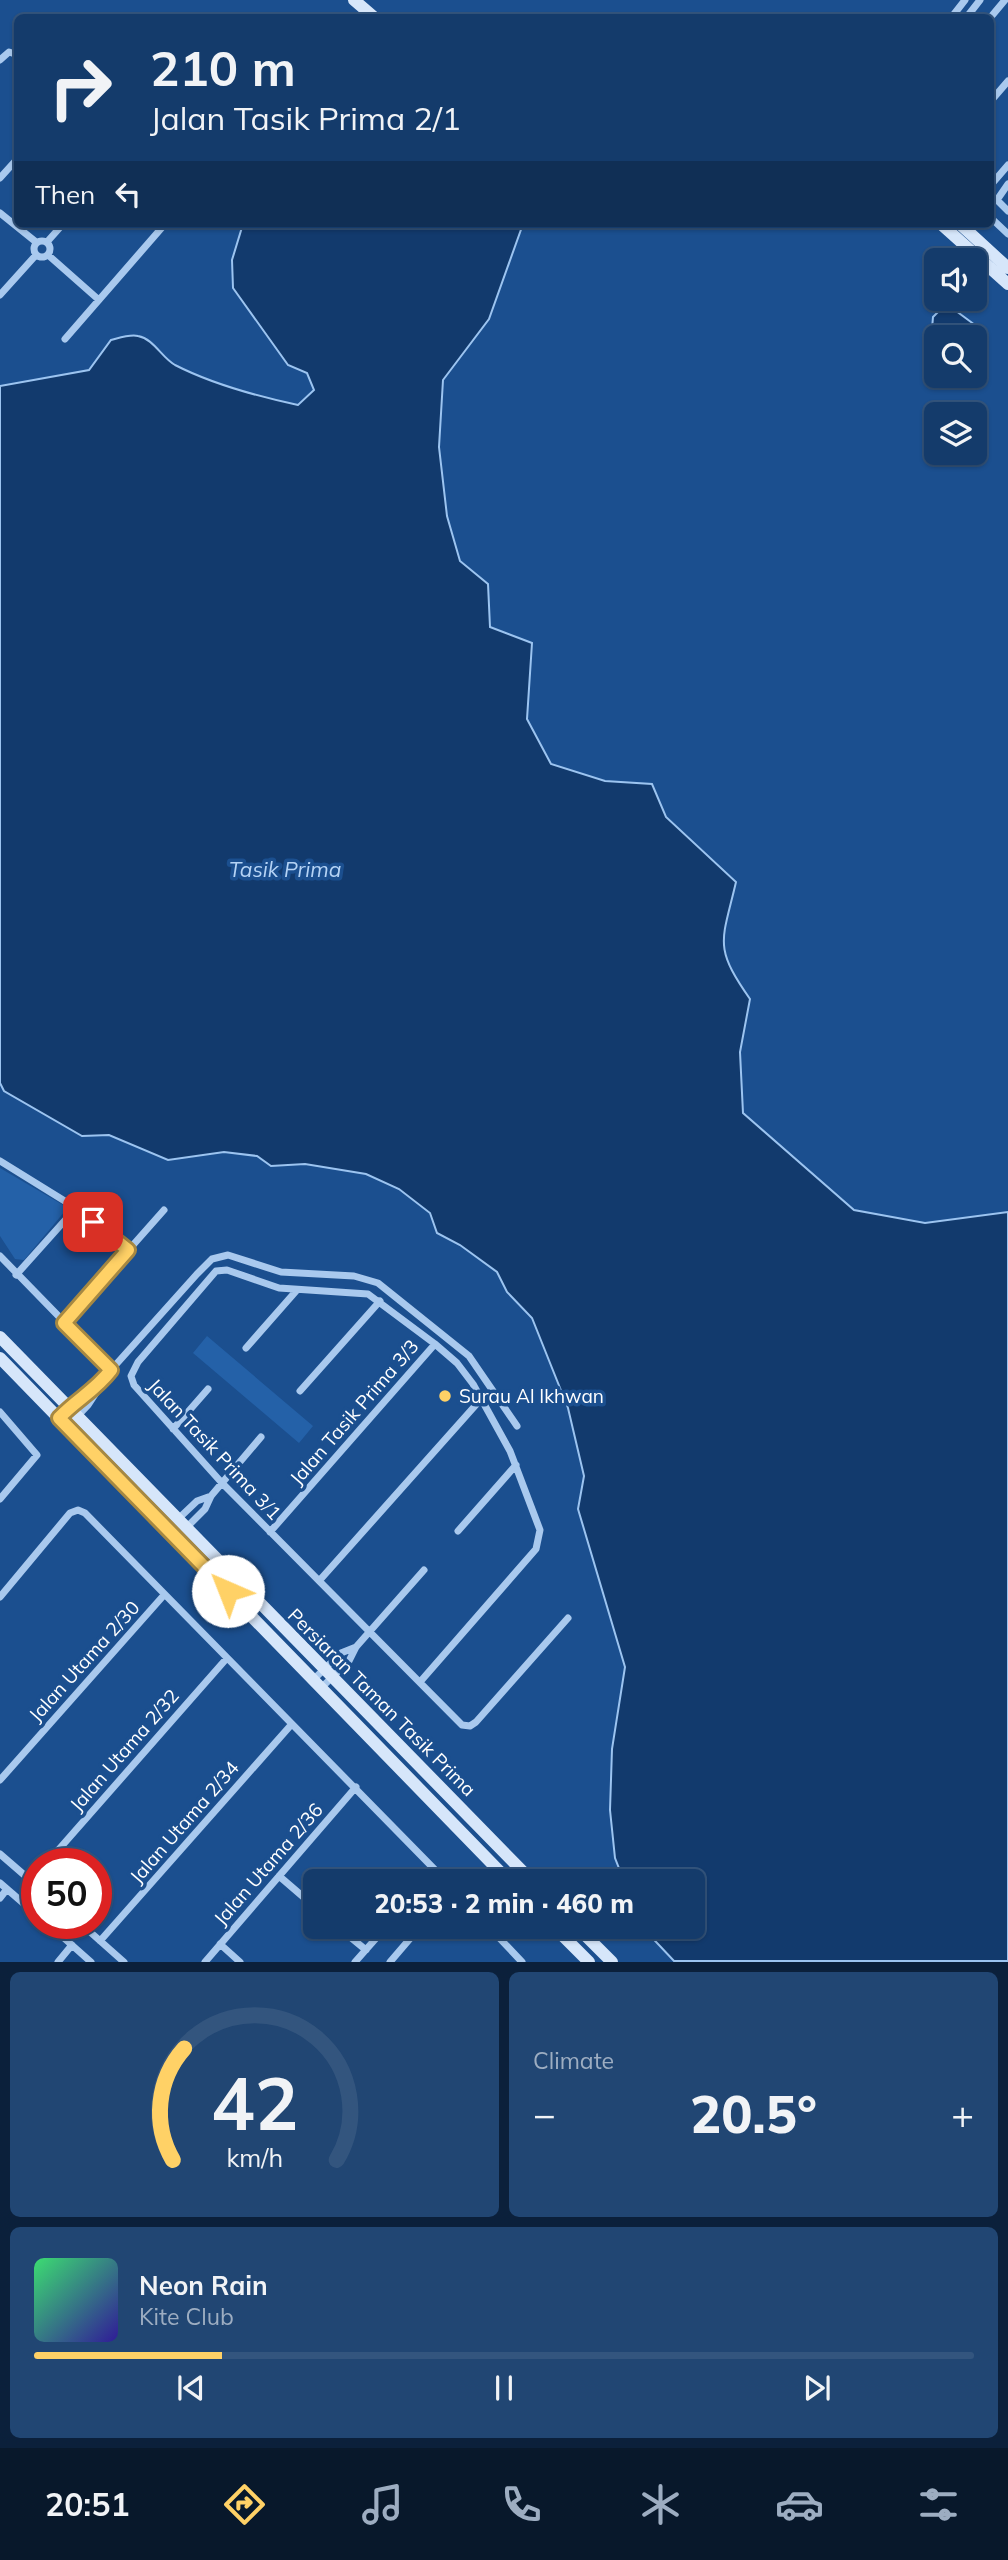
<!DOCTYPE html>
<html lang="en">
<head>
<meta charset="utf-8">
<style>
	:root { --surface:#143b6b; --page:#214673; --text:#f1f3f6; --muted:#9dadc1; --line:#33557e; --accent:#ffd166 }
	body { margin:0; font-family:Mulish,sans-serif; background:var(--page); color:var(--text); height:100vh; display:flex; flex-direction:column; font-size:26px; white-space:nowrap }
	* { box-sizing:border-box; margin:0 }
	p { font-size:23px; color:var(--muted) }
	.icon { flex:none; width:38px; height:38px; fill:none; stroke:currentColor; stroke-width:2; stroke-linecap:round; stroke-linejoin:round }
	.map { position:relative; height:1962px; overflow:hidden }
	.side { display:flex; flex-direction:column; gap:10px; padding:10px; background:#0b203b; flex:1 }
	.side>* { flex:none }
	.top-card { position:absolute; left:14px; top:14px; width:980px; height:214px; border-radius:10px; box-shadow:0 2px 5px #0004,0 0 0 2px var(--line); background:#143b6b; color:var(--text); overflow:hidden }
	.tools { position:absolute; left:924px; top:248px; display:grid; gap:14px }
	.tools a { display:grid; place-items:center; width:63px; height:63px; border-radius:10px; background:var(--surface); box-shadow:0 2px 5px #0004,0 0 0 2px var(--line); font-size:35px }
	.speed { position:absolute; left:21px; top:1848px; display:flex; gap:14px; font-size:35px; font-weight:700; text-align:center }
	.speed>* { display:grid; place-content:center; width:91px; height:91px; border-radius:50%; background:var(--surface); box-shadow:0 2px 5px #0004,0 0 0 2px var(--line); line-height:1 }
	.speed .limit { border:10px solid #d22; background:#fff; color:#111 }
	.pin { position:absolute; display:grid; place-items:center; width:60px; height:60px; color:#fff; margin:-30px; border-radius:14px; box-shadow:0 4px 10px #0006 }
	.me { position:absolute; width:77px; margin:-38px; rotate:316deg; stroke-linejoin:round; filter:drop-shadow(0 0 5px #0008) }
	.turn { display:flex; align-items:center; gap:24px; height:147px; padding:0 21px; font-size:32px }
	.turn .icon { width:91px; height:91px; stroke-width:2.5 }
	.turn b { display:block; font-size:49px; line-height:60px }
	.then { display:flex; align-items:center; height:66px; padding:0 21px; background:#0003; gap:14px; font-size:26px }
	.big { font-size:52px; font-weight:800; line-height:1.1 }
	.side .tile { flex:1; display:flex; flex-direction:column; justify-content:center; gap:10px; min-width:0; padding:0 24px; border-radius:10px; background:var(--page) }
	.side .dial { align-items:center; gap:0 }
	.dial svg { height:182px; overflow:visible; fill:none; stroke:var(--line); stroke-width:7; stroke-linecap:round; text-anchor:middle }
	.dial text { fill:var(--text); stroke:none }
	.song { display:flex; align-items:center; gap:21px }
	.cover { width:84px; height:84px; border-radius:10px; background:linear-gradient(135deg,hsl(140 70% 55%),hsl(250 70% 35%)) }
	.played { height:7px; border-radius:4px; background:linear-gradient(90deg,var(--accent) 20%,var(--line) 20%) }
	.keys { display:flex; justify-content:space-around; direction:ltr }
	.heat { display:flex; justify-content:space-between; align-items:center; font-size:38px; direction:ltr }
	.side .tiles { flex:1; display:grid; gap:10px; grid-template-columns:1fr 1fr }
	.tile:last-child { grid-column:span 2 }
	.trip { position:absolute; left:303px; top:1869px; width:402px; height:70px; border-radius:10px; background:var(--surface); box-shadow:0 2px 5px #0004,0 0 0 2px var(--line); font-weight:800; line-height:70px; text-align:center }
	.tabs { display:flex; height:112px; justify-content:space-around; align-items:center; background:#08182b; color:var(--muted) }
	.tabs .icon { width:49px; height:49px }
	.tabs .current { color:var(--accent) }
	.tabs b { font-size:32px; color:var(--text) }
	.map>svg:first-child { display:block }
	.green { fill:#2461a8 }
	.water { fill:#123a6d; stroke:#9cc4f0; stroke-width:2 }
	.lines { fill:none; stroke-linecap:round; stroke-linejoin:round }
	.minor { stroke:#a9c9ee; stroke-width:7 }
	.secondary { stroke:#d6e6fa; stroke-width:12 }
	.route-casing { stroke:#a68842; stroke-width:18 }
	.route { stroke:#ffd166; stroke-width:12 }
	.poi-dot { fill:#ffd166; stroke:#1b4f8f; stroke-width:2.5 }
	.labels { text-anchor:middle; stroke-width:7; stroke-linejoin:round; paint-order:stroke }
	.poi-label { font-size:19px; fill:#fff; stroke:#1b4f8f; text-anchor:start }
	.street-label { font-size:19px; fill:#fff; stroke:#1b4f8f }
	.water-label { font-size:21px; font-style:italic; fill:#b5d3f5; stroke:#1b4f8f }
</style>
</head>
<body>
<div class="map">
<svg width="1008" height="1962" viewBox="0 0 1008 1962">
	<rect width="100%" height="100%" fill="#1b4f8f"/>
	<path class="green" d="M0,1168L63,1205L65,1211L24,1260L15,1259L0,1236Z
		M207,1336L313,1426L299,1443L193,1353Z"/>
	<path class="water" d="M243,224H523L489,319L443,380L439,447L447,516L460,561L488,584L490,627L532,643L527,719L551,764L605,781L652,784L666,817L736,882C722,942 713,946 750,999L740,1052L743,1113L854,1210L925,1223L1008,1212V1961H674L642,1927H693V1881H624L615,1858L610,1810L612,1749L625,1667L578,1509L584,1476L568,1408L532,1318L507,1292L497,1272L460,1245L437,1233L430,1213L399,1189L366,1174L305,1164L271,1166L257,1156L224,1152L168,1160L109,1135L82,1136L4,1091L0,1083V386L89,370L111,340C119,338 130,334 138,336C154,339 161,357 175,365C212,384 256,396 298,405L314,390L307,373L288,365L233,288L232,260Z
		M943,307L952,308L975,325L976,331L970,338H942L932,329L933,317Z"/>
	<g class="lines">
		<path class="minor" d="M951,18L965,0
			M966,18L980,0
			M990,18L1005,0
			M0,60L9,52L18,55
			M990,102L1008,81
			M0,178L18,158
			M1008,184L997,200L1008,211
			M990,186L1008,165
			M0,213L36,242
			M990,217L1008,234
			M34 249a8 8 0 1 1 16 0a8 8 0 1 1-16 0Z
			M47,242L63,224
			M48,255L99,300
			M0,295L36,255
			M65,339L165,224
			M0,1161L76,1208L128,1250
			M0,1256L111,1370
			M16,1275L76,1208
			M64,1323L164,1210
			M246,1348L297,1290
			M300,1391L380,1301
			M0,1412L37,1455L0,1499
			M59,1418L81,1396L96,1389
			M67,1427L88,1405L111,1370L197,1274L212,1259L228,1255L281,1272L354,1276L378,1283L469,1356L517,1426
			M173,1429L208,1389
			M177,1520L197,1501L211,1496
			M185,1529L205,1509L211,1496L261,1437
			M458,1531L516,1465
			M270,1532L435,1344
			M319,1581L482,1398
			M0,1597L70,1513L78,1510L85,1513L446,1881
			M314,1679L341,1653L356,1647
			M420,1682L536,1549L540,1530L510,1451L473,1384L457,1363L435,1344L368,1294L279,1288L227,1270L216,1271L138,1362L131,1376L134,1385L222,1483L462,1725L470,1726L476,1722L568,1618
			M321,1688L349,1661L356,1647L424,1570
			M0,1780L164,1595
			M0,1854L37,1886
			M46,1864L227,1658
			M279,1876L315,1907
			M426,1881L435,1871
			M0,1883L37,1915
			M0,1898L7,1889
			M47,1923L91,1962
			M80,1923L124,1962
			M338,1927L366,1950
			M489,1927L522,1962
			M100,1941L291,1725
			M220,1944L240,1962
			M58,1962L72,1945
			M205,1962L356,1787
			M355,1962L386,1927
			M390,1962L420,1927"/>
		<path class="secondary" d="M354,0L375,18
			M614,224H619
			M941,224L1008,284
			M960,224L1008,268
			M0,1337L532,1881
			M0,1358L509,1881
			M554,1927L589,1962
			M577,1927L612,1962"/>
	</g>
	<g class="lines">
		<defs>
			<path id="route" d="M93,1222L128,1250L64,1323L111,1370C95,1391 77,1399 59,1418L228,1591"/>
		</defs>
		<use href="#route" class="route-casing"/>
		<use href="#route" class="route"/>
	</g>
	<circle class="poi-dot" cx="445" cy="1396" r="7"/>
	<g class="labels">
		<g class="poi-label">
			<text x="459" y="1403">Surau Al Ikhwan</text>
		</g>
		<g class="street-label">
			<text transform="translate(354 1412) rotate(-49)" y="7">Jalan Tasik Prima 3/3</text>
			<text transform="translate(215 1449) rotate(47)" y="7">Jalan Tasik Prima 3/1</text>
			<text transform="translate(84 1661) rotate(-48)" y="7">Jalan Utama 2/30</text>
			<text transform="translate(382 1702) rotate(45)" y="7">Persiaran Taman Tasik Prima</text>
			<text transform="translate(124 1750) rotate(-49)" y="7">Jalan Utama 2/32</text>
			<text transform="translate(184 1822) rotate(-49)" y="7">Jalan Utama 2/34</text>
			<text transform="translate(268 1864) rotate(-49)" y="7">Jalan Utama 2/36</text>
		</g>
		<g class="water-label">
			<text x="285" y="877">Tasik Prima</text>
		</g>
	</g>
</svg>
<div class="tools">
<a><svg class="icon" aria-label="sound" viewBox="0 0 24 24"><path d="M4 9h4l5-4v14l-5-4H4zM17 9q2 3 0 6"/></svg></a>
<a><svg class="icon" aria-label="search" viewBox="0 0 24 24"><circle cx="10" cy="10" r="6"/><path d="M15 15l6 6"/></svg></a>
<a><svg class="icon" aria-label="layers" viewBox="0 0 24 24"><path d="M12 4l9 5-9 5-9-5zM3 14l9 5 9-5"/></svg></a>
</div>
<div class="speed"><div class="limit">50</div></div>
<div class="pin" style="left:93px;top:1222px;background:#d93025"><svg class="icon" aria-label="arrive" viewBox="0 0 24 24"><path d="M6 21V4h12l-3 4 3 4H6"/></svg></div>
<svg class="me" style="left:228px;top:1591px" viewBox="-20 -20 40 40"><circle r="19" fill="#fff"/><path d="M0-13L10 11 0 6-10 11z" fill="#ffd166"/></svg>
<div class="trip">20:53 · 2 min · 460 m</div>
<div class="top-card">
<div class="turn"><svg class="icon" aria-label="right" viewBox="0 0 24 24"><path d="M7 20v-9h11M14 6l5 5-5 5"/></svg><div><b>210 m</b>Jalan Tasik Prima 2/1</div></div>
<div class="then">Then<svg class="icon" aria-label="left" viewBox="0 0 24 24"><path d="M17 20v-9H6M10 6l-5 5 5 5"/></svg></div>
</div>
</div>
<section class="side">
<div class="tiles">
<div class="tile dial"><svg viewBox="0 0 100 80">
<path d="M14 69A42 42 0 1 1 86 69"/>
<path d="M14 69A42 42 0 0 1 19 20" stroke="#ffd166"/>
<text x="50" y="56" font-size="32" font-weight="700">42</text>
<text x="50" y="72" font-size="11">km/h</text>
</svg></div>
<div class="tile"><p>Climate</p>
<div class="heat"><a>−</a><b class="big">20.5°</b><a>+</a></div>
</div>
<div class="tile">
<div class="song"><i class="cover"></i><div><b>Neon Rain</b><p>Kite Club</p></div></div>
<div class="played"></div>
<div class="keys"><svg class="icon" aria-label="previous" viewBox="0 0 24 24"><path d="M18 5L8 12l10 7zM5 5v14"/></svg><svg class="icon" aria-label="pause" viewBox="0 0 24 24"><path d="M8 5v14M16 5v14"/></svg><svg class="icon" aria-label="next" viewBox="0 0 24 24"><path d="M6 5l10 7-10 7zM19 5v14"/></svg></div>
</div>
</div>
</section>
<nav class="tabs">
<b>20:51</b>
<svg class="icon current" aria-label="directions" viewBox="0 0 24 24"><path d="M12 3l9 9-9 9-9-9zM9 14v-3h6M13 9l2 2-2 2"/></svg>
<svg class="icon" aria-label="music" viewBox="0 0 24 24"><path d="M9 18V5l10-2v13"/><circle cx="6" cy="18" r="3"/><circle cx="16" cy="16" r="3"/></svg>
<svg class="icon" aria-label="phone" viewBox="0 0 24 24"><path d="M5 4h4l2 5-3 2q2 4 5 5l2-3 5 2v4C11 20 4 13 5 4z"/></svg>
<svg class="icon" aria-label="climate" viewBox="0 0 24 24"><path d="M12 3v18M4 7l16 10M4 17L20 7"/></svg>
<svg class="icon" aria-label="car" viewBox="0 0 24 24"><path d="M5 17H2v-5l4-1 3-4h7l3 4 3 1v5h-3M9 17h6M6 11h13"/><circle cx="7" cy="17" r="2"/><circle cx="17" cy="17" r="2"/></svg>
<svg class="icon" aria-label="filters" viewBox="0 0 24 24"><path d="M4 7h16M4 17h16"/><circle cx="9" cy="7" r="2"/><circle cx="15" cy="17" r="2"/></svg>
</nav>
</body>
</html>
